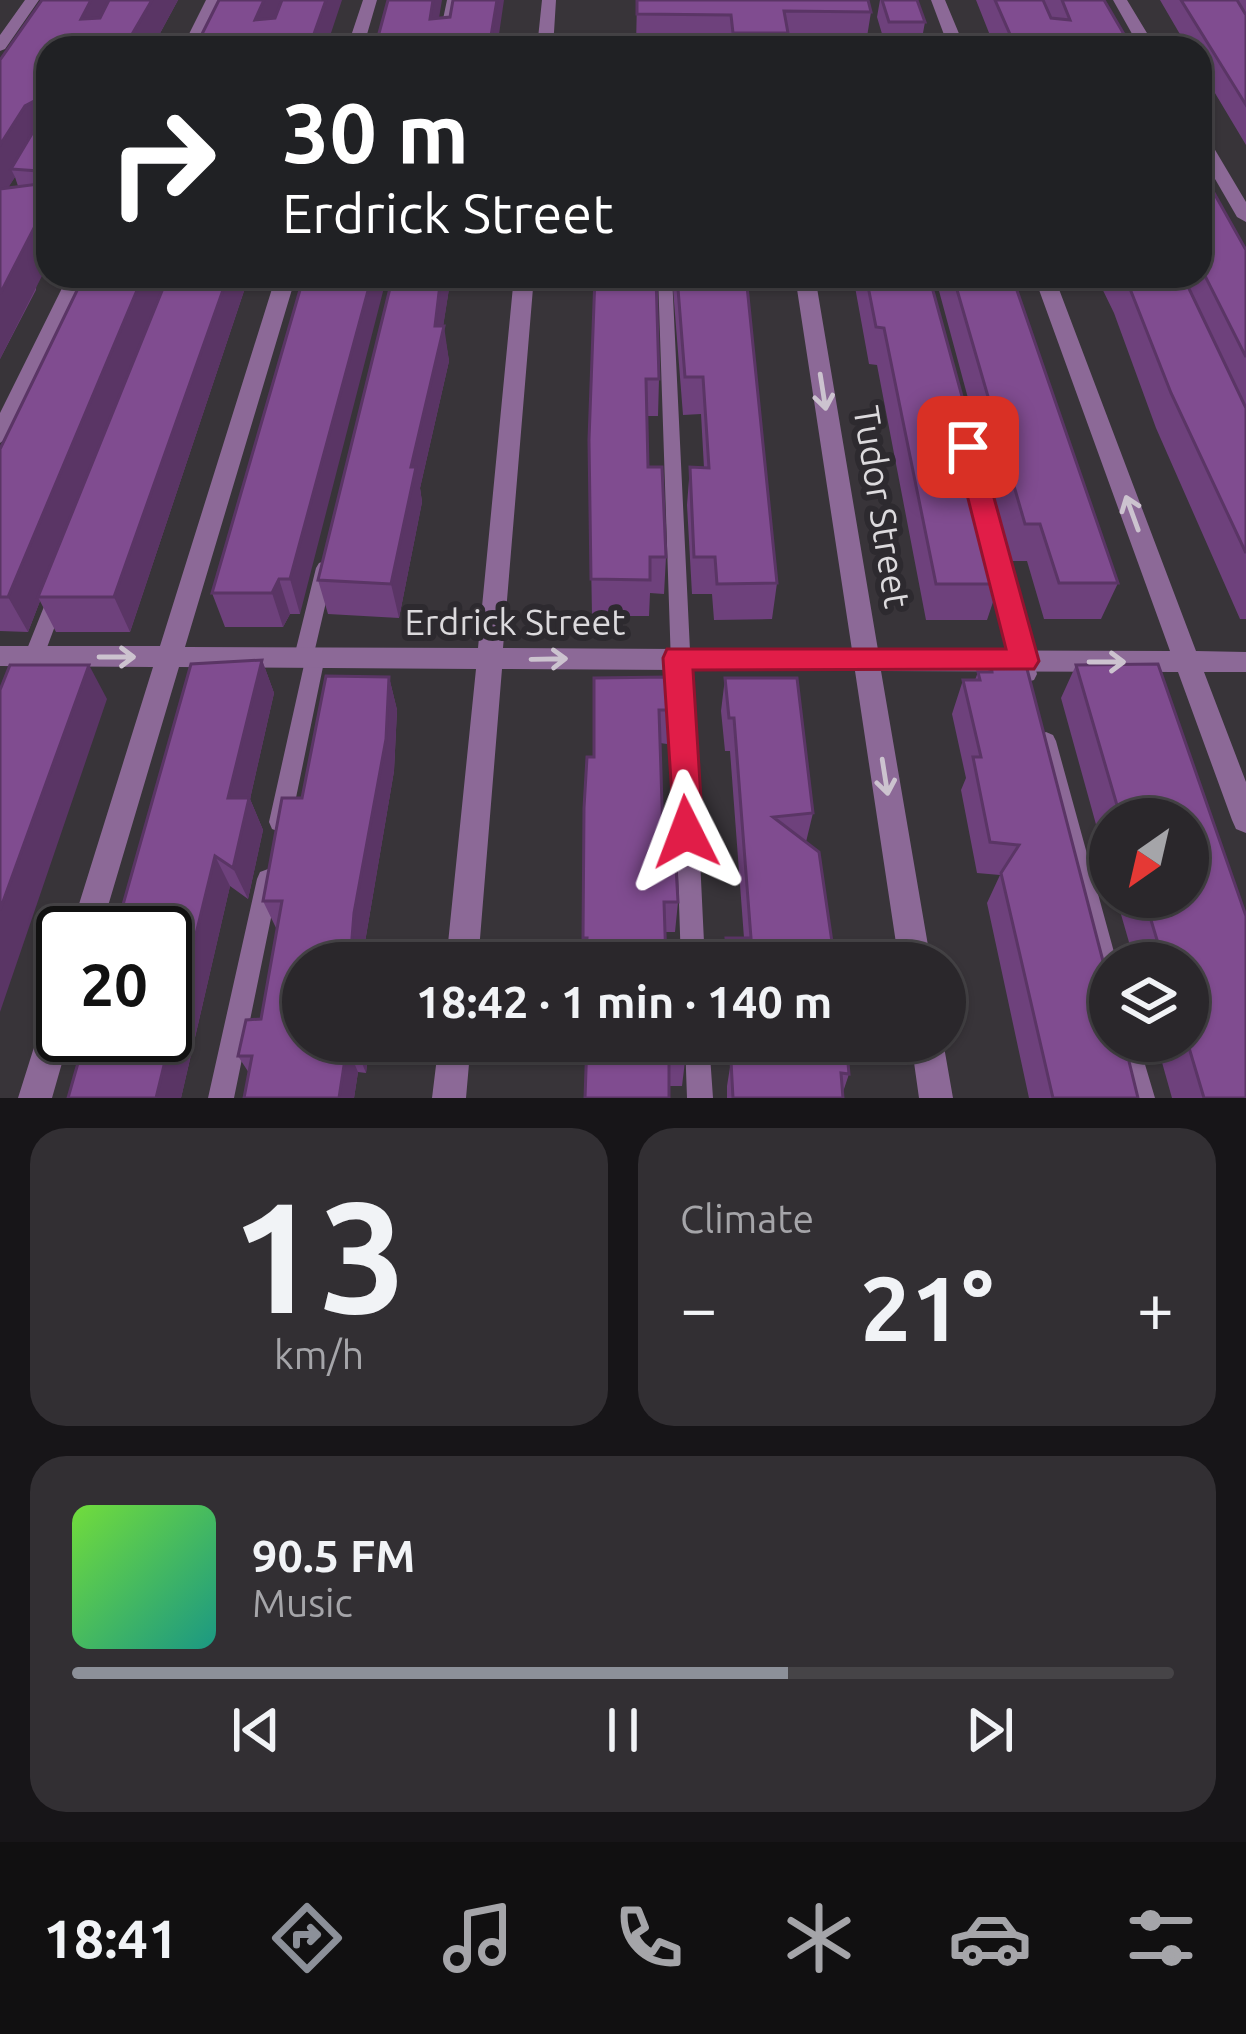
<!DOCTYPE html>
<html lang="en">
<head>
<meta charset="utf-8">
<style>
	:root { --surface:#2a272b; --page:#322f33; --text:#f1f3f6; --muted:#a5a5a9; --line:#464447; --accent:#8c9099 }
	body { margin:0; font-family:Ubuntu,sans-serif; background:var(--page); color:var(--text); height:100vh; display:flex; flex-direction:column; font-size:45px; white-space:nowrap }
	* { box-sizing:border-box; margin:0 }
	p { font-size:39px; color:var(--muted) }
	.icon { flex:none; width:66px; height:66px; fill:none; stroke:currentColor; stroke-width:2; stroke-linecap:round; stroke-linejoin:round }
	.map { position:relative; height:1098px; overflow:hidden }
	.sheet { display:flex; flex-direction:column; gap:30px; padding:30px; background:#171518; flex:1 }
	.sheet>* { flex:none }
	.guide { position:absolute; left:36px; top:36px; width:1176px; height:252px; border-radius:36px; box-shadow:0 3px 9px #0004,0 0 0 3px var(--line); background:#202124; color:#fff; overflow:hidden }
	.needle { width:78px; rotate:214deg }
	.fabs { position:absolute; left:1089px; top:798px; display:grid; gap:24px }
	.fabs a { display:grid; place-items:center; width:120px; height:120px; border-radius:50%; background:var(--surface); box-shadow:0 3px 9px #0004,0 0 0 3px var(--line); font-size:60px }
	.speed { position:absolute; left:36px; top:906px; display:flex; gap:24px; font-size:60px; font-weight:700; text-align:center }
	.speed>* { display:grid; place-content:center; width:156px; height:156px; border-radius:50%; background:var(--surface); box-shadow:0 3px 9px #0004,0 0 0 3px var(--line); line-height:1 }
	.speed .limit { border:6px solid #111; border-radius:18px; background:#fff; color:#111 }
	.pin { position:absolute; display:grid; place-items:center; width:102px; height:102px; color:#fff; margin:-51px; border-radius:24px; box-shadow:0 6px 18px #0006 }
	.me { position:absolute; width:132px; margin:-66px; rotate:357deg; stroke-linejoin:round; filter:drop-shadow(0 0 9px #0008) }
	.turn { display:flex; align-items:center; gap:42px; height:252px; padding:0 48px; font-size:54px }
	.turn .icon { width:156px; height:156px; stroke-width:2.5 }
	.turn b { display:block; font-size:84px; line-height:102px }
	.big { font-size:90px; font-weight:600; line-height:1.1 }
	.sheet .tile { flex:1; display:flex; flex-direction:column; justify-content:center; gap:18px; min-width:0; padding:0 42px; border-radius:36px; background:var(--page) }
	.sheet .dial { align-items:center; gap:0 }
	.dial b { font-size:156px; line-height:1 }
	.song { display:flex; align-items:center; gap:36px }
	.cover { width:144px; height:144px; border-radius:18px; background:linear-gradient(135deg,hsl(100 70% 55%),hsl(170 70% 35%)) }
	.played { height:12px; border-radius:6px; background:linear-gradient(90deg,var(--accent) 65%,var(--line) 65%) }
	.keys { display:flex; justify-content:space-around; direction:ltr }
	.heat { display:flex; justify-content:space-between; align-items:center; font-size:66px; direction:ltr }
	.sheet .tiles { flex:1; display:grid; gap:30px; grid-template-columns:1fr 1fr }
	.tile:last-child { grid-column:span 2 }
	.trip { position:absolute; left:282px; top:942px; width:684px; height:120px; border-radius:60px; background:var(--surface); box-shadow:0 3px 9px #0004,0 0 0 3px var(--line); font-weight:600; line-height:120px; text-align:center }
	.tab-bar { display:flex; height:192px; justify-content:space-around; align-items:center; background:#111011; color:var(--muted) }
	.tab-bar .icon { width:84px; height:84px }
	.tab-bar .on { color:var(--accent) }
	.tab-bar b { font-size:54px; color:var(--text) }
	.map>svg:first-child { display:block }
	.lines { fill:none; stroke-linecap:round; stroke-linejoin:round }
	.lane { fill:#8c6997; fill-rule:evenodd }
	.street { fill:#8c6997; fill-rule:evenodd }
	.wall { fill:#6e417c; fill-rule:evenodd }
	.shaded-wall { fill:#5a3565 }
	.building { fill:#804c90; stroke:#5a3565; stroke-width:3 }
	.oneway { stroke:#ccc3cf }
	.route { fill:#e11d48; stroke:#92132f; stroke-width:3 }
	.labels { text-anchor:middle; stroke-width:12; stroke-linejoin:round; paint-order:stroke }
	.street-label { font-size:36px; fill:#dcdadd; stroke:#2d2a2f }
</style>
</head>
<body>
<div class="map">
<svg width="1246" height="1098" viewBox="0 0 1246 1098">
	<rect width="100%" height="100%" fill="#383439"/>
	<g class="lines">
		<path class="lane" d="M447,0H457L449,48H437Z
			M658,276H672L705,963H681Z
			M986,509L995,515L1037,674L1034,680L1027,682L1020,680L1017,674L977,515Z
			M325,561L331,563L334,568L315,649L322,652L325,657L291,822L288,829L280,832L272,829L269,822L304,665L297,662L294,657L316,568L319,563Z
			M56,592L63,594L65,599L39,669L36,675L29,677L22,675L19,669L49,594Z
			M1046,732L1053,735L1056,741L1117,963H1110V991L1102,988L1098,980L1036,741L1039,735Z
			M268,869L276,872L279,879L234,1098H208L257,879L260,872Z
			M685,1041H709L713,1098H687Z
			M1114,1041H1138L1155,1098H1129Z"/>
		<path class="street" d="M25,0H39L5,49L0,51V35Z
			M206,0H220L198,48H182Z
			M363,0H377L363,48H347Z
			M542,0H556L553,48H537Z
			M931,0H945L965,48H949Z
			M1113,0H1127L1156,48H1140Z
			M1200,133L1208,138L1246,202V222L1237,217L1200,153Z
			M68,276H88L11,435L0,443V413Z
			M276,276H296L185,647L478,648L514,276H534L503,648L852,650L795,276H815L878,650L1170,651L1034,276H1054L1196,651L1246,652V672H1204L1246,782V833L1236,829L1232,820L1178,672L881,671L931,963H899L855,671L502,669L478,963H446L476,669L179,667L100,933H70L153,667L0,666V646H160Z
			M63,990V1035H70L52,1098H18L47,1006L52,995Z
			M439,1041H471L466,1098H432Z
			M911,1041H943L953,1098H919Z"/>
	</g>
	<path class="wall" d="M42,0H178L152,48H48L36,290L0,359V60ZM15,177L18,186L8,187Z
		M637,0L871,12L866,43H787L786,48L636,46Z
		M880,0H917L925,22L921,44H885L877,17Z
		M976,0H1104L1132,48H995Z
		M1160,0H1246V145L1200,68V48H1188Z
		M1200,168L1246,250V619H1240L1156,428L1114,313L1096,276H1200Z
		M84,276H249L130,632H56L40,601L28,632L0,631V449Z
		M304,276L300,614H290L283,627H225L212,593Z
		M393,276H451L443,326L449,361L420,488L422,502L399,618L328,614L318,580Z
		M595,276L659,379L658,416H647L648,467L666,557L664,594L650,593L649,616H592L589,440Z
		M672,276H746L777,583L772,619L714,620L712,594H692L687,505L690,467L704,468L701,414L683,415Z
		M853,276H929L997,524L989,546L999,584L987,620H926L877,365L869,364Z
		M935,276H1012L1118,583L1101,619H1044L1027,561H1012Z
		M262,660L274,693L250,799L263,830L248,899L230,886L181,1098H68Z
		M991,663L1138,1098H1029L987,903L1000,875L977,873L961,790L966,778L952,714L963,680H975L978,672H988Z
		M1158,664L1246,916V1098H1172L1156,1041H1188V963H1135L1116,897H1188V819H1110V875L1061,698L1076,665Z
		M389,677L397,710L394,771L365,942L363,963H303L369,1045L366,1073L358,1072L354,1098H244L249,1073L238,1056L261,1019L277,930L263,901L302,798Z
		M594,678L668,710L667,744L660,743L664,867L678,902L675,932H665L584,963L583,938L594,757Z
		M725,678L813,813L806,842L835,963H723L726,938H744L730,751H725L721,711Z
		M587,1041L685,1061L682,1086H669Z
		M751,1041H846L849,1074L843,1092V1098H727V1086L731,1061H752Z"/>
	<path class="shaded-wall" d="M91,0H117L93,48L81,19Z
		M152,0H178L152,48H124Z
		M264,0H283L264,48L255,20Z
		M326,0H342L326,48H309Z
		M433,0H442L434,48L430,19Z
		M497,0H504L497,48H489Z
		M36,100L48,132L11,169L15,177L0,201V145L25,106Z
		M48,187V264L0,359V294Z
		M143,276H169L38,597L40,601L28,632L8,597Z
		M228,276H249L130,632L114,597Z
		M372,276H387L300,614L290,579Z
		M441,276H451L442,334L444,326L449,361L420,488L422,502L399,618L391,584L435,326Z
		M279,579L290,614L283,627L272,593Z
		M262,660L274,693L250,799L263,830L248,899L233,868L228,798Z
		M89,665L107,699L0,1012V910Z
		M389,677L397,710L394,771L365,942L363,963H350L354,913Z
		M215,856L230,886L181,1098H156Z
		M355,1041H368L369,1045L366,1073L355,1046Z
		M347,1046L358,1072L354,1098H339Z"/>
	<path class="building" d="M42,0H91L81,19L100,18L109,0H152L124,48H48V187L41,199L48,201L0,294V189L39,184L38,171L11,169L39,122L36,100L25,106L0,145V60Z
		M219,0H264L255,20L275,18L282,0H326L309,48H195Z
		M388,0H433L430,19L450,17L453,0H497L489,48H375Z
		M637,0H868L871,12L784,11L788,33H733L731,15L637,14Z
		M882,0H917L925,22H889Z
		M995,0H1043L1051,18L1070,20L1062,0H1104L1132,48H1016Z
		M1181,0H1237L1246,15V105Z
		M1200,168L1246,250V357L1200,266Z
		M84,276H143L8,597H0V449Z
		M168,276H228L114,597H38Z
		M304,276H372L290,579H279L272,593H212Z
		M393,276H441L435,326H444L411,467H416L391,584L318,580Z
		M595,276H656L659,379H646L648,467H662L666,557H650V580L591,579L589,440Z
		M677,276H746L777,583L717,584L715,557H694L690,467L709,468L703,377H685Z
		M866,276H929L997,524L984,523L999,584H936L884,328L876,327Z
		M953,276H1012L1118,583H1059L1040,524H1025Z
		M1125,276H1183L1246,408V553L1171,393Z
		M262,660L228,798H249L233,868L215,856L156,1098H68L86,1035H165V933H115L191,664Z
		M991,663L1026,665L1110,988V1041H1124L1138,1098H1053L1001,873L1019,845L990,842L973,757H981L963,680H980L978,672H992Z
		M1158,664L1246,916V1098H1204L1187,1041L1188,963H1164L1144,897H1188V819H1121L1076,665Z
		M10,665H89L0,910V690Z
		M326,676L389,677L386,739L354,913L350,963H303V1041H355V1046H347L339,1098H244L252,1056H238L246,1020L261,1019L282,901H263L282,798H302Z
		M667,677L668,710H659L664,867H676L678,902H664L666,963H585L587,938H583L584,808L587,757H594V678Z
		M725,678H797L813,813L773,817L819,852L835,963H728L726,938H751L734,718H729Z
		M587,1041H684L685,1061H669V1098H585Z
		M757,1041H846L849,1074L841,1073L843,1098H733L731,1061H758Z"/>
	<defs><path id="oneway-shaft" d="M-6 0H5M1.5-3L5.5 0L1.5 3" fill="none" stroke-width="1.6" stroke-linecap="round" stroke-linejoin="round" transform="scale(3)"/></defs>
	<g class="oneway">
		<use href="#oneway-shaft" transform="translate(823 392) rotate(81)"/>
		<use href="#oneway-shaft" transform="translate(1132 513) rotate(-110)"/>
		<use href="#oneway-shaft" transform="translate(117 657)"/>
		<use href="#oneway-shaft" transform="translate(549 659) rotate(-1)"/>
		<use href="#oneway-shaft" transform="translate(1107 662)"/>
		<use href="#oneway-shaft" transform="translate(885 777) rotate(81)"/>
	</g>
	<path class="route" d="M968,438L980,447L1039,661L1034,669L693,670L703,832L698,843L686,847L675,843L663,658L667,649H1006L955,447Z"/>
	<g class="labels">
		<g class="street-label">
			<text transform="translate(882 507) rotate(81)" y="13">Tudor Street</text>
			<text x="515" y="635">Erdrick Street</text>
		</g>
	</g>
</svg>
<div class="fabs">
<a><svg class="needle" viewBox="-14 -14 28 28"><path d="M0-13l5 13h-10z" fill="#e53935"/><path d="M0 13l5-13h-10z" fill="#a5a5a9"/></svg></a>
<a><svg class="icon" aria-label="layers" viewBox="0 0 24 24"><path d="M12 4l9 5-9 5-9-5zM3 14l9 5 9-5"/></svg></a>
</div>
<div class="speed"><div class="limit">20</div></div>
<div class="pin" style="left:968px;top:447px;background:#d93025"><svg class="icon" aria-label="arrive" viewBox="0 0 24 24"><path d="M6 21V4h12l-3 4 3 4H6"/></svg></div>
<svg class="me" style="left:686px;top:832px" viewBox="-20 -20 40 40"><path d="M0-17L14 15 0 8-14 15z" fill="#e11d48" stroke="#fff" stroke-width="4"/></svg>
<div class="trip">18:42 · 1 min · 140 m</div>
<div class="guide">
<div class="turn"><svg class="icon" aria-label="right" viewBox="0 0 24 24"><path d="M7 20v-9h11M14 6l5 5-5 5"/></svg><div><b>30 m</b>Erdrick Street</div></div>
</div>
</div>
<section class="sheet">
<div class="tiles">
<div class="tile dial"><b>13</b><p>km/h</p></div>
<div class="tile"><p>Climate</p>
<div class="heat"><a>−</a><b class="big">21°</b><a>+</a></div>
</div>
<div class="tile">
<div class="song"><i class="cover"></i><div><b>90.5 FM</b><p>Music</p></div></div>
<div class="played"></div>
<div class="keys"><svg class="icon" aria-label="previous" viewBox="0 0 24 24"><path d="M18 5L8 12l10 7zM5 5v14"/></svg><svg class="icon" aria-label="pause" viewBox="0 0 24 24"><path d="M8 5v14M16 5v14"/></svg><svg class="icon" aria-label="next" viewBox="0 0 24 24"><path d="M6 5l10 7-10 7zM19 5v14"/></svg></div>
</div>
</div>
</section>
<nav class="tab-bar">
<b>18:41</b>
<svg class="icon on" aria-label="directions" viewBox="0 0 24 24"><path d="M12 3l9 9-9 9-9-9zM9 14v-3h6M13 9l2 2-2 2"/></svg>
<svg class="icon" aria-label="music" viewBox="0 0 24 24"><path d="M9 18V5l10-2v13"/><circle cx="6" cy="18" r="3"/><circle cx="16" cy="16" r="3"/></svg>
<svg class="icon" aria-label="phone" viewBox="0 0 24 24"><path d="M5 4h4l2 5-3 2q2 4 5 5l2-3 5 2v4C11 20 4 13 5 4z"/></svg>
<svg class="icon" aria-label="climate" viewBox="0 0 24 24"><path d="M12 3v18M4 7l16 10M4 17L20 7"/></svg>
<svg class="icon" aria-label="car" viewBox="0 0 24 24"><path d="M5 17H2v-5l4-1 3-4h7l3 4 3 1v5h-3M9 17h6M6 11h13"/><circle cx="7" cy="17" r="2"/><circle cx="17" cy="17" r="2"/></svg>
<svg class="icon" aria-label="filters" viewBox="0 0 24 24"><path d="M4 7h16M4 17h16"/><circle cx="9" cy="7" r="2"/><circle cx="15" cy="17" r="2"/></svg>
</nav>
</body>
</html>
